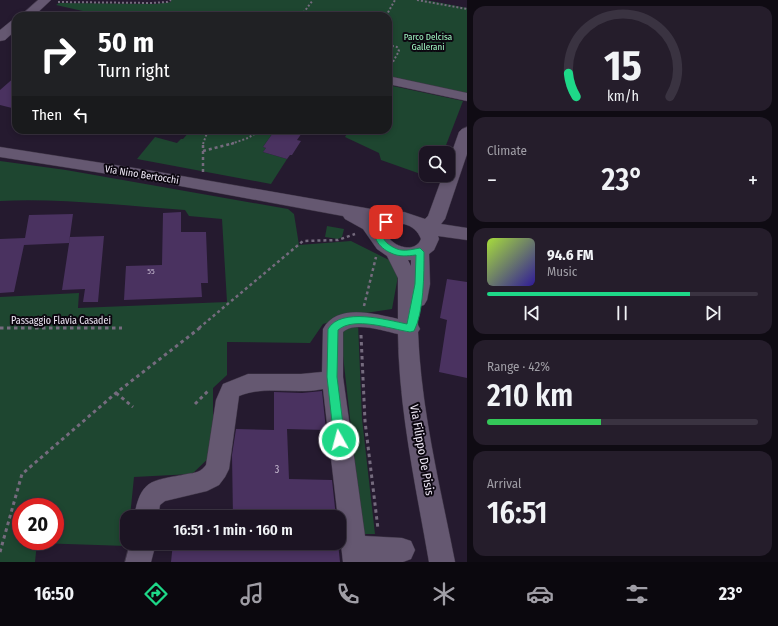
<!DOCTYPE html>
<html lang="en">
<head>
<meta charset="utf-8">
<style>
	:root { --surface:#1c1423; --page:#251d2b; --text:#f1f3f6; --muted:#a09ea6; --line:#3a3341; --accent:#1ed888 }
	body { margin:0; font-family:"Fira Sans Condensed",sans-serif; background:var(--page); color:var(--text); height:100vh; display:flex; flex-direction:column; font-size:15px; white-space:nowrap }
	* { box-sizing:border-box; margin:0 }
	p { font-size:13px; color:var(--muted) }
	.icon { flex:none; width:22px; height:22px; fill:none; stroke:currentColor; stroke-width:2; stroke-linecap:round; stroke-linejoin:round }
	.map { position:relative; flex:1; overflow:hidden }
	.panel { display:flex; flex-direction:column; gap:6px; padding:6px; background:#0f0b13; width:311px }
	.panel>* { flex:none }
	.hud { position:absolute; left:12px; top:12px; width:380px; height:122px; border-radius:12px; box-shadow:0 2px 6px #0003,0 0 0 1px var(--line); background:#202124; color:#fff; overflow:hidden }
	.controls { position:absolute; left:419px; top:146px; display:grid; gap:8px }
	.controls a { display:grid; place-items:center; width:36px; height:36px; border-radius:8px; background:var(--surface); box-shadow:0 2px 6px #0003,0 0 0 1px var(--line); font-size:20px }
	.speed { position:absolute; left:12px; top:498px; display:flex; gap:8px; font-size:20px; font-weight:700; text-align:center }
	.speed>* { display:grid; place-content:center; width:52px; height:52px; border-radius:50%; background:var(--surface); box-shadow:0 2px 6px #0003,0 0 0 1px var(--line); line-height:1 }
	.speed .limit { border:6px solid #d22; background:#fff; color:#111 }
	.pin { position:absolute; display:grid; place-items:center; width:34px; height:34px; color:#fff; margin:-17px; border-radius:8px; box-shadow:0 2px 6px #0006 }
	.me { position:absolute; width:44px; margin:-22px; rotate:353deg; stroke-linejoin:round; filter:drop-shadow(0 0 3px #0008) }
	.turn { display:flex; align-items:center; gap:14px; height:84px; padding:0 20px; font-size:18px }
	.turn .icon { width:52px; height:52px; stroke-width:2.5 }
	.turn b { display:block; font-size:28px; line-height:34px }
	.then { display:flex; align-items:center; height:38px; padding:0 20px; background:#0003; gap:8px; font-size:15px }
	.big { font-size:30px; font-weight:600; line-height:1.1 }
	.panel .card { flex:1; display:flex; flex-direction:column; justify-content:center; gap:6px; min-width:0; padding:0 14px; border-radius:12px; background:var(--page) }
	.panel .dial { align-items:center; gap:0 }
	.dial svg { height:104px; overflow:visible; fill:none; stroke:var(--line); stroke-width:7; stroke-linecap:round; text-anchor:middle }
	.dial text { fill:var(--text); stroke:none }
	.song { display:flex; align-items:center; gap:12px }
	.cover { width:48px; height:48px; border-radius:6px; background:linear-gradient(135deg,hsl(80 70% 55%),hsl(250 70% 35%)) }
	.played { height:4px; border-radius:2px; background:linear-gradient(90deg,var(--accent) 75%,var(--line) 75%) }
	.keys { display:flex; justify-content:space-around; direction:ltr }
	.heat { display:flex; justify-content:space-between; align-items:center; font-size:22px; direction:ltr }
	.charge { height:6px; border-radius:3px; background:linear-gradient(90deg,#34c759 42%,var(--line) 0) }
	.trip { position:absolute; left:120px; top:510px; width:226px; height:40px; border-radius:12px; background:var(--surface); box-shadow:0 2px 6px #0003,0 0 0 1px var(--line); font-weight:600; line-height:40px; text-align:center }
	.dock { display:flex; height:64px; justify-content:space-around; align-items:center; background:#0b080e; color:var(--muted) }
	.dock .icon { width:28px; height:28px }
	.dock .on { color:var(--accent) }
	.dock b { font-size:18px; color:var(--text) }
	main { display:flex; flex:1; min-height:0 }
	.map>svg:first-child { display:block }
	.green { fill:#1e4630; fill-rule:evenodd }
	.building { fill:#4a3260 }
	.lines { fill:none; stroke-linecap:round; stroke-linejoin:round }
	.minor-casing { stroke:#403748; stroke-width:1 }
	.path-far2 { stroke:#756b7e; stroke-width:2; stroke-dasharray:2 2; stroke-linecap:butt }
	.path-far1 { stroke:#756b7e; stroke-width:2.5; stroke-dasharray:3 3; stroke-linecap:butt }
	.path { stroke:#756b7e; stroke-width:3; stroke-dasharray:3.5 3.5; stroke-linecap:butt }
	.minor { fill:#655871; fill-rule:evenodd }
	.route { fill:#1ed888; stroke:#148c58 }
	.labels { text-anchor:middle; stroke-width:4; stroke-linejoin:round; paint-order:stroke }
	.number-label { font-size:8px; fill:#c6bad0 }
	.far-park-label { font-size:9px; fill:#a1f7c3; stroke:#0c0710 }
	.street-label { font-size:10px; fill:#efe8f6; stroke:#0c0710 }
	.near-number-label { font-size:10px; fill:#c6bad0 }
	.near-street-label { font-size:12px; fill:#efe8f6; stroke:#0c0710 }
</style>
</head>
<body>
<main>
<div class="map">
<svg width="467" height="562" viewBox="0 0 467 562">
	<rect width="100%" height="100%" fill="#251a2f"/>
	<path class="green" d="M171,0H426L467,8V95L388,77V16H105L56,5L59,3L155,4L171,2Z
		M388,85L463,101L443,153H426V175H433L432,178L381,160L379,153L345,137L349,130H388Z
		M191,130H275L263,147L266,148L263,152L287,159L271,184L137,159L155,137L177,143L181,139H183Z
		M0,161L66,170L288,209L294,214L299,245L351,241L391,261L398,276L392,309L359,314L323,324L310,343L227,342V375L213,388V454L192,474L134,477L130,517H127V546L37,543L35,562H0V297L79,293L78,308L227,302L222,219L189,216L185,210C124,206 61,198 0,201ZM21,507H55V541H21Z
		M327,226L344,229L342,237L338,239L325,237Z
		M358,323L362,419L375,534H363L340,329Z"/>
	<path class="building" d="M16,76V109L0,105V90Z
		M275,130H304L297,140L301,141L292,155H290L287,159L263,152L266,148L263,147Z
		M181,212V232H206L208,283H201L202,297L124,300L126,266L162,265L163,213Z
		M73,214L69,243L24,245L14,292L0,293V239L25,238L29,215Z
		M104,236L98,302H83L85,289L62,290L70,237Z
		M447,279L467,282V378L439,372L447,320L440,318Z
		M322,391L326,430L287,429L289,479L332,480L336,517H233L232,455L236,429L274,430V392L302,393Z
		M173,543H338L340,562H171Z"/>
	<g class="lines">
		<defs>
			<path id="minor" d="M38,0H51L34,16H20Z
				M16,20V30L5,40L0,41V30L11,21Z
				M388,76L467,93V101L388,84Z
				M467,127V154L445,219L441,224L467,228V240L438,236L439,239L434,250L429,254L430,284L427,300L424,305L417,307L418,325L420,329L418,332C421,410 440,486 455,562H429C416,487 399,411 398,334C384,331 355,321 343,332V377L365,536L402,538L411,541L415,550L411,559L403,562H343L323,389C295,395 265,385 239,396L229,469L225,477L219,485L207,491L165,501L160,505L158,517H134C141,478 152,481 187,474C195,473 201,472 206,465L216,400L223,384L248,374H301L322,372L323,329C337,303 375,314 398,319V278L387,256L377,249L363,229L345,219L343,216L153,181L0,157V147L153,171L394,213L404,212L425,219L428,216L443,175H448V163L459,132L462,129ZM404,224C412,226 418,231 421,239C415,254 393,247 387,235C390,226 395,225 404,224ZM408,260H411V266Z
				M130,543H156L151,562H125Z"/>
		</defs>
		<use href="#minor" class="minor-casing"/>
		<path class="path-far2" d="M417,0L467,9
			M58,2L152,3L167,2L171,0
			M301,16L313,0
			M386,16L395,0
			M388,45L397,47L399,51L389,69
			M203,144L208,130
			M231,144L248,138L261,130"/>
		<path class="path-far1" d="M203,151L234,143
			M203,172V143
			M364,306L376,257
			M199,328L303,241L338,240L355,234"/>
		<path class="path" d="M0,328H122
			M361,335L365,421L378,529
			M116,393L133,407
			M195,404L209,390
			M0,552L22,474L116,393L201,327"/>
		<use href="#minor" class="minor"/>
	</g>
	<path class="route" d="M386,219L390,222C388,225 384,228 383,232C380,241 394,249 401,250C407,251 414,249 420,248L424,252C424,273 424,312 414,331L410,332C391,329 354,316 338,330L337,377L345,440L343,444L339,445L336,444L334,440L327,377L328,329C341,307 387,320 407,324L415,284L416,255C407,256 399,257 391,253C379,248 369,235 379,224C381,222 383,220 386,219Z"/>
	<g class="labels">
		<g class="number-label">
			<text x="151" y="274">55</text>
		</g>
		<g class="far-park-label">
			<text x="428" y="40">Parco Delcisa<tspan x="428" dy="10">Gallerani</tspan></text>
		</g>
		<g class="street-label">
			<text transform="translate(142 174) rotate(9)" y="4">Via Nino Bertocchi</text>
			<text x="61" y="324">Passaggio Flavia Casadei</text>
		</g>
		<g class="near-number-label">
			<text x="277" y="473">3</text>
		</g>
		<g class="near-street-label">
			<text transform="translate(422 450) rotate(80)" y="4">Via Filippo De Pisis</text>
		</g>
	</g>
</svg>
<div class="controls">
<a><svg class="icon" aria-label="search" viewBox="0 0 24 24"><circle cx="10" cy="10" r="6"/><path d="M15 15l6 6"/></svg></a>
</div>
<div class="speed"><div class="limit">20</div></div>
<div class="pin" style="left:386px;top:222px;background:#d93025"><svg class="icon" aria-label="arrive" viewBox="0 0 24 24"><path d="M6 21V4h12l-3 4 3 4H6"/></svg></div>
<svg class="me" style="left:339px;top:440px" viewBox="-20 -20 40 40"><circle r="17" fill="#1ed888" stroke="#fff" stroke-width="3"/><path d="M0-11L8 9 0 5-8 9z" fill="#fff"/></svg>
<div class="trip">16:51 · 1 min · 160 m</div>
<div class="hud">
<div class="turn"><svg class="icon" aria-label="right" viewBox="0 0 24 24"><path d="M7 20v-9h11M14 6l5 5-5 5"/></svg><div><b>50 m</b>Turn right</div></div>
<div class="then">Then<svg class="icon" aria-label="left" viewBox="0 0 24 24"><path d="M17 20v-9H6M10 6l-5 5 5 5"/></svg></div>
</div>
</div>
<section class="panel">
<div class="card dial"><svg viewBox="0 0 100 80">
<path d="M14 69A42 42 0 1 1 86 69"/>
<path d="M14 69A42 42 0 0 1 8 51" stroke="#1ed888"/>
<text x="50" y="56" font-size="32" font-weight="700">15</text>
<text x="50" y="72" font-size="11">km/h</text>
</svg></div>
<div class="card"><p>Climate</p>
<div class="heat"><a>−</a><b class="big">23°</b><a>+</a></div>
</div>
<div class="card">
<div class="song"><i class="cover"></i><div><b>94.6 FM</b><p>Music</p></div></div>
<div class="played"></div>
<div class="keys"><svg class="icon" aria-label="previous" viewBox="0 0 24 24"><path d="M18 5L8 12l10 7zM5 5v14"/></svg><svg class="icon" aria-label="pause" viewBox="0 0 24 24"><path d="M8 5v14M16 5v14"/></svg><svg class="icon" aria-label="next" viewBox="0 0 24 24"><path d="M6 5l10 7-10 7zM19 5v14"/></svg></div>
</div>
<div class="card"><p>Range · 42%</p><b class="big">210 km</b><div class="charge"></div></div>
<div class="card"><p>Arrival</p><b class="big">16:51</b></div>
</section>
</main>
<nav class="dock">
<b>16:50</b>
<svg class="icon on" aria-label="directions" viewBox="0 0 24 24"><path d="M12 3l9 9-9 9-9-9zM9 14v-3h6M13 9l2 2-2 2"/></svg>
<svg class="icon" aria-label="music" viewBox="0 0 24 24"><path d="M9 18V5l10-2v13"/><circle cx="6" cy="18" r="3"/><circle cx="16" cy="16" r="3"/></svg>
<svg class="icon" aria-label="phone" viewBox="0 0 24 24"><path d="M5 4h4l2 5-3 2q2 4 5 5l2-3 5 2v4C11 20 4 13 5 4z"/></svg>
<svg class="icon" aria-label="climate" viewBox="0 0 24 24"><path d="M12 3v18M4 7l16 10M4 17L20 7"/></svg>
<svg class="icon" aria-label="car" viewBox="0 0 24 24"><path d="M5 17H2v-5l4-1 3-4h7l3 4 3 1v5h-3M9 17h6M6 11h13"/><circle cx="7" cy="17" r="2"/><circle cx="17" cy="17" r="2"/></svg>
<svg class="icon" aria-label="filters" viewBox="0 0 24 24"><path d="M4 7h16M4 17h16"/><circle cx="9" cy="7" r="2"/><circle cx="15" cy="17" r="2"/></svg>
<b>23°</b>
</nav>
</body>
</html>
